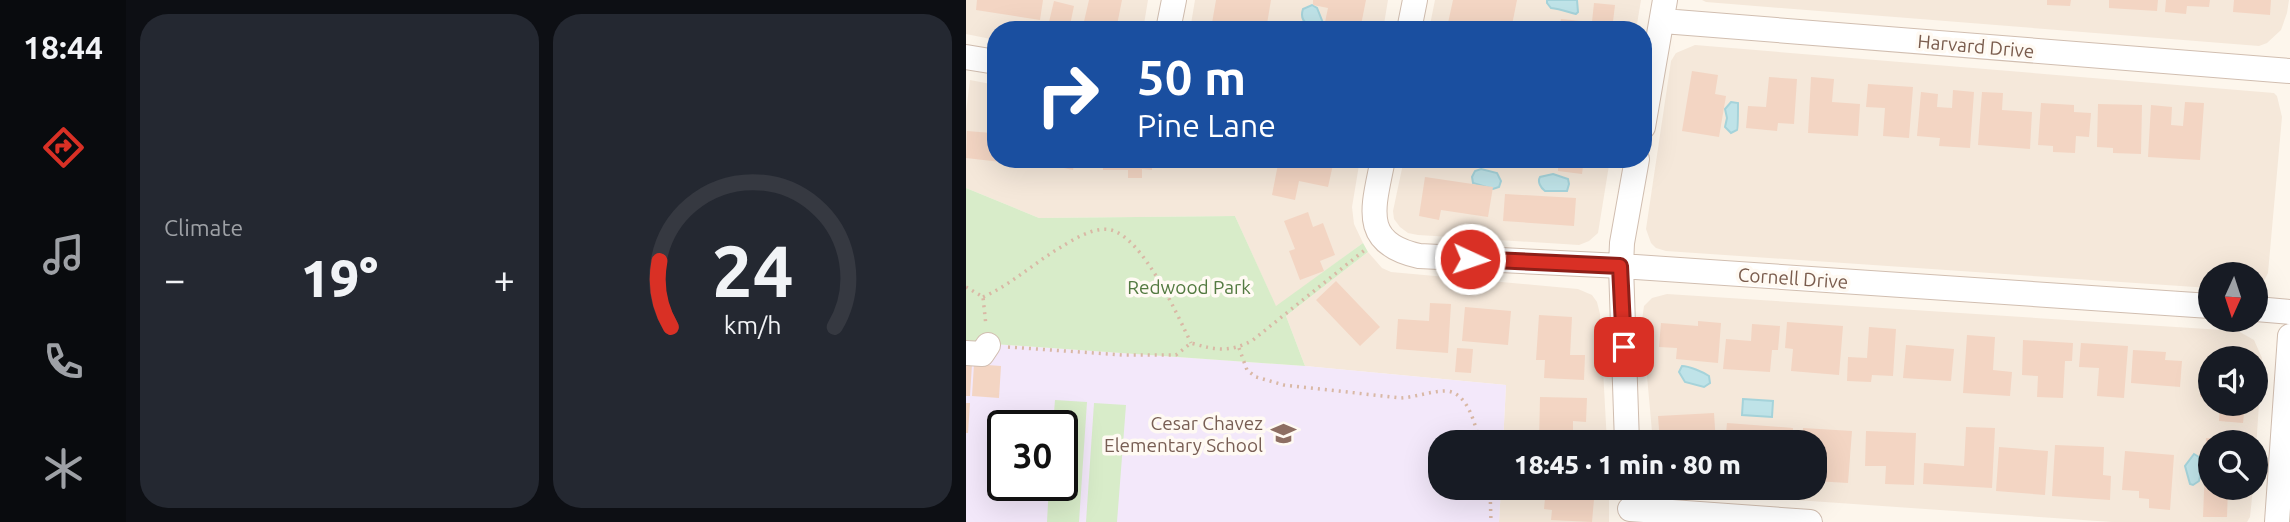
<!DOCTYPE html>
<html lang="en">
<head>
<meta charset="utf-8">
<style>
	:root { --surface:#171b24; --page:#242831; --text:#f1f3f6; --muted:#9ea1a6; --line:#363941; --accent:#d93025 }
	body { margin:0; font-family:Ubuntu,sans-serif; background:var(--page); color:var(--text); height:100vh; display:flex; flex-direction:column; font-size:26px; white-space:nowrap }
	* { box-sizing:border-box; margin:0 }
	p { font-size:23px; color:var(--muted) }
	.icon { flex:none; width:38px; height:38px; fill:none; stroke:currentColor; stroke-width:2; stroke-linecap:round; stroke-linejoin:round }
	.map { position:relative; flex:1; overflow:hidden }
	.panel { display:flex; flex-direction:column; gap:14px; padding:14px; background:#0d0f14; width:840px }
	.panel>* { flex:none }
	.guide { position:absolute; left:21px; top:21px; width:665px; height:147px; border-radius:28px; box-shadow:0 7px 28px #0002; background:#1a4fa0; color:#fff; overflow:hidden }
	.needle { width:46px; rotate:183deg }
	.tools { position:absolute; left:1232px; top:262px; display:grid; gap:14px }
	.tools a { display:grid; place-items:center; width:70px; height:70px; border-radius:50%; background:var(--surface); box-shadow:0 7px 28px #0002; font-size:35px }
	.speed { position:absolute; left:21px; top:410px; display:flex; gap:14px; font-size:35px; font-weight:700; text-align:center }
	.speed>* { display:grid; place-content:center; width:91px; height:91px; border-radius:50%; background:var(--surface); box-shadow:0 7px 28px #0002; line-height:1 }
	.speed .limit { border:4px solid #111; border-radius:10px; background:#fff; color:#111 }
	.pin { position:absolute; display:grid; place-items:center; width:60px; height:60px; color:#fff; margin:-30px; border-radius:14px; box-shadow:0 4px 10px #0006 }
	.me { position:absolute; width:77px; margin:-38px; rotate:93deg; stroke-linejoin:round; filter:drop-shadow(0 0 5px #0008) }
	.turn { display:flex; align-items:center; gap:24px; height:147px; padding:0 35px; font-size:32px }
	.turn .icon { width:91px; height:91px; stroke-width:2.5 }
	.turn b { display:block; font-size:49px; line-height:60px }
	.big { font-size:52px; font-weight:800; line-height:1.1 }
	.panel .card { flex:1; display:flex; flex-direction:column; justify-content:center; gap:10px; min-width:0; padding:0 24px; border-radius:28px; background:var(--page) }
	.panel .dial { align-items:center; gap:0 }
	.dial svg { height:182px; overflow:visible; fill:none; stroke:var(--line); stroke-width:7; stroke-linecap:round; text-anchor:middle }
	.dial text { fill:var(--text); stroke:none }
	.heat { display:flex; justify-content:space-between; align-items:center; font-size:38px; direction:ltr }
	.panel .tiles { flex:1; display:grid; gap:14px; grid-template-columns:repeat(2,1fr) }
	.trip { position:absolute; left:462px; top:430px; width:399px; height:70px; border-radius:28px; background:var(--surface); box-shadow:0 7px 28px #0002; font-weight:800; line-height:70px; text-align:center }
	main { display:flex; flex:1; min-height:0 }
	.dock { display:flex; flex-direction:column; width:126px; justify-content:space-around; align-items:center; background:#090b0e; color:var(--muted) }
	.dock .icon { width:49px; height:49px }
	.dock .active { color:var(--accent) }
	.dock b { font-size:32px; color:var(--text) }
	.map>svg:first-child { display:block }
	.residential { fill:#f5e8da; fill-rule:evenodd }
	.education { fill:#f3e8fa; fill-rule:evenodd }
	.green { fill:#d8ecc9 }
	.water { fill:#bfe3e8; stroke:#a5d3da; stroke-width:2 }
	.building { fill:#f3d5c3 }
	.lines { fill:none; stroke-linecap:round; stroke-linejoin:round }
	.minor-casing { stroke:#d1beb0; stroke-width:26 }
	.path { stroke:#d9b8a5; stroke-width:3.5; stroke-dasharray:2 5; stroke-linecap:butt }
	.minor { stroke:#fff; stroke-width:24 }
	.route-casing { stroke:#8d1f18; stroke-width:18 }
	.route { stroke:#d93025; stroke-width:12 }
	.labels { text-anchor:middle; stroke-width:7; stroke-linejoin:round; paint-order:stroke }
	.street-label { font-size:19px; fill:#7a5c4d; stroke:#fffaf3 }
	.park-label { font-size:19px; fill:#537a41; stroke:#fffaf3 }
	.education-label { font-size:19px; fill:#785e54; stroke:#fffaf3; text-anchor:end }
</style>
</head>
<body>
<main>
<nav class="dock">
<b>18:44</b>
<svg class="icon active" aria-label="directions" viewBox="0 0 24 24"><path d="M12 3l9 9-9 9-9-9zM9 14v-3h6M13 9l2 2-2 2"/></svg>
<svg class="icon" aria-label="music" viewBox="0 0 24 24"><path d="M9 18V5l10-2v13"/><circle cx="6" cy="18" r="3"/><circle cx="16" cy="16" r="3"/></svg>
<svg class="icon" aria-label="phone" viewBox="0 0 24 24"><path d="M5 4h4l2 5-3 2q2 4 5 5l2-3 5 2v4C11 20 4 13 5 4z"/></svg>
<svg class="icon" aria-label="climate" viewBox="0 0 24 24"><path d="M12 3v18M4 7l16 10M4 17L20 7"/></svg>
</nav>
<section class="panel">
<div class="tiles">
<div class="card"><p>Climate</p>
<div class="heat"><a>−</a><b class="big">19°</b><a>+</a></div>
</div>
<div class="card dial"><svg viewBox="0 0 100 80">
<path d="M14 69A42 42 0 1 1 86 69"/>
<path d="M14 69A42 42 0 0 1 9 40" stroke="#d93025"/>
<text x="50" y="56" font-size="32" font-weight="700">24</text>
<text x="50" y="72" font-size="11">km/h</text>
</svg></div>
</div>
</section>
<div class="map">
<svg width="1324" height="522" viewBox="0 0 1324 522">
	<rect width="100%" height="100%" fill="#fdf6ec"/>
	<path class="residential" d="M0,0H182L177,30H30V40L0,34Z
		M229,0H422L417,30H224Z
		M469,0H675L670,30H463Z
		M736,0H1323L1321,13L1315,30L1301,43L1293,46L740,2Z
		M729,45L1308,93L1311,96L1316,117L1302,273L1298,281L1290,286V275H1244V288L700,251L690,248L685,243L680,229L705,61L710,53Z
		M4,80L30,85V159H394L386,207L388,224L397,243L310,307L269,216L73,218L0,188V112Z
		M438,159H644L632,233L623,241L613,245L452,235L442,233L434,227L428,219L427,211Z
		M402,252L416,268L425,272L612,289L626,295L631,302L634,314L641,443H537L540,385L339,366L320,316Z
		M701,294L1272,331L1288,340L1296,358L1290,449V443H1244V488H1287L1284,517L1281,522H1146L701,491L696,488H849V443H687L676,320L678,306L686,298ZM1244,359H1290V404H1244Z
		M535,488H643V522H533Z"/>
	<path class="education" d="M0,342L339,366L540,385L537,443H474V488H535L533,522H0ZM37,425H96V485H37Z"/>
	<path class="green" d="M0,188L73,218L269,216L310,306L397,243L402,252L320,316L339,366L0,342Z
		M89,400L121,402L113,522H81L83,485H96V425H87Z
		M128,403L160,405L151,522H120Z"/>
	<path class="water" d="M581,0H611L612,12L610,14C602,12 594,9 585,8L581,3Z
		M346,5L351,8L359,28C347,28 332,24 337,9Z
		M765,102L772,103C772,105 772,129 771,130L765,133L759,127L761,118L759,109Z
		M515,169L531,173L535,181L533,187L527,189L507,183L506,177L509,171Z
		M587,174L602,179L603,184L601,191H579C575,188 571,182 574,177Z
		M716,366C723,366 737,372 743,376L744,383L738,387L719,382L713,372Z
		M777,399L807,401L806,417L776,415Z
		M1228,454L1233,457L1235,471L1233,481L1227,485L1224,484L1219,466Z"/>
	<path class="building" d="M11,0H77L74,20L10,10Z
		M123,0H156L150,30H116Z
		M250,0H305L300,30L245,29Z
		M347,0H400L394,30L358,27L362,8L347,5Z
		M487,0H551L545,30H515L482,23Z
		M1081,0H1105L1104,6L1081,5Z
		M1143,0H1192L1191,11L1143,8Z
		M1200,0H1244L1243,7L1221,6L1220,14L1199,12Z
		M1268,0H1305L1304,15L1267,12Z
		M88,1L108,6L103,30L82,26Z
		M628,3L649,5L646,30H593L595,19L626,22Z
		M726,71L752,75L749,94L760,96L753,137L716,131Z
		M803,77L831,79L828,124L812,123L811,131L780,128L782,106L800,107Z
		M845,77L868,79L866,102L894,104L892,136L842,133Z
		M902,84L947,87L943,138L917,136L919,108L900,107Z
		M987,90L1008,92L1004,148L973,146L974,138L951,136L955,92L972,94L971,107L986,108Z
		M1016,92L1037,93L1036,110L1066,112L1064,149L1012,145Z
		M1219,102L1238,103L1234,160L1182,157L1185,105L1206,107L1205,125L1217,126Z
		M1075,103L1108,105V112L1125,113L1123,137L1110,136L1109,153L1087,152V146L1072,145Z
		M1132,104L1176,105L1175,154L1147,153V148L1131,147Z
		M28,113H30V159H52V164L0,158L1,131L26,133Z
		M57,159H109L107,170Z
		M137,159H186V170L176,169V178H162V170H137Z
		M313,159L368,160L362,187L333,181L329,200L306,195Z
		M572,159H618L616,174L592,171V164L572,162Z
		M459,177L527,187L522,217L475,210L473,220L453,216Z
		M539,194L610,198L608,226L537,221Z
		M342,212L347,227L357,223L369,255L354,261L358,271L334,280L323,251L329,249L318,221Z
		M370,281L414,327L394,346L350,300Z
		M464,303L485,304L482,353L430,349L432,319L463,321Z
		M499,307L545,311L542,345L496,341Z
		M573,315L606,317L604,355H619L618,380L578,378L579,360H570Z
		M732,321L755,323L752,363L710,359L711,348L693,347L695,323L732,326Z
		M821,322L877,326L873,375L825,371L827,349L819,348Z
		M786,324L814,326L812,350H806L804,372L757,369L760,339L785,341Z
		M903,327L930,329L927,376L906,375L905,382L881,381L882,357L901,358Z
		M1001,335L1029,337L1027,370L1046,372L1044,396L997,393Z
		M1057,340L1107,343L1106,361H1099L1097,398L1071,397L1072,376L1056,375Z
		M1115,343L1162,346L1158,398L1131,396L1133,368L1113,367Z
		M940,345L988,349L985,381L937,378Z
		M491,348L507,349L505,373L489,372Z
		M1167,350L1200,352L1199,360L1216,361L1214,387L1165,383Z
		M1248,354L1279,357V359H1248Z
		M0,363L6,364L4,396H0Z
		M8,364L35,366L33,398L6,396Z
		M1235,377H1244V398L1234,397Z
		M574,397L621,398L620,422L607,421V443H573Z
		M0,403H4L2,433H0Z
		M1254,404H1279L1277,423L1253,421Z
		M748,413L750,443H694L692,416Z
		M761,423L827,428L826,443H759Z
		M1000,427L1029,428L1026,488L957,484L958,463L998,466Z
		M837,428L886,431L882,483L849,481V443H836Z
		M900,431L950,433L948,485L919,484L920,466H899Z
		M1240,438L1271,439V443H1244V488H1262L1261,517H1237Z
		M1089,445L1138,447L1137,475L1145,476L1144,500L1086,496Z
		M1033,447L1082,451L1079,495L1030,491Z
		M1159,451L1208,455L1204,510L1183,508V499L1173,498V491L1156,490Z
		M580,488H629L626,522L585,520L586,510L578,509Z"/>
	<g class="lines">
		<defs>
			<path id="minor" d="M697,21L1324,71
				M202,30L208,0
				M443,30L449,0
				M0,57L30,62
				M677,127L699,0
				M417,159C408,206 393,243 453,256L655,266L1244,306
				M1290,309L1324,312
				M0,353L16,354L22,345
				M661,443L655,266L656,243L671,159
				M664,509L844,522
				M1311,522L1324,336"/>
		</defs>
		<use href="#minor" class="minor-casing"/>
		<path class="path" d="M0,287L17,297L20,326
			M17,297C46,284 68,263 95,247C108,239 129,226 145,230C177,238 211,314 225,343
			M42,347L157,355H210L225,343C249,350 264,353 287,340L400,249
			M273,348L281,370L290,377L318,385L435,398C450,397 465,391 479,391C502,391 509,425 514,443
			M524,488L525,522"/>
		<use href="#minor" class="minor"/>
	</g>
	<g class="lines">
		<defs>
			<path id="route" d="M504,259L654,266L658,347"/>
		</defs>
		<use href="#route" class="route-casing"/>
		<use href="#route" class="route"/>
	</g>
	<defs>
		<symbol id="school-bare" viewBox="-9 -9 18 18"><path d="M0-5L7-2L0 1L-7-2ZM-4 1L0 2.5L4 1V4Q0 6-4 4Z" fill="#8d6e63" stroke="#fffaf3" stroke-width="2.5" paint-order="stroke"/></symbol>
	</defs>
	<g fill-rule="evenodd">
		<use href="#school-bare" x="300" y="416" width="35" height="35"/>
	</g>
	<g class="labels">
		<g class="street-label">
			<text transform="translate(1010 46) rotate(5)" y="7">Harvard Drive</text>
			<text transform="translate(827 278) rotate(4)" y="7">Cornell Drive</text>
		</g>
		<g class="park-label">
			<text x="223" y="294">Redwood Park</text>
		</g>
		<g class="education-label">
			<text x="297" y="430">Cesar Chavez<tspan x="297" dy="22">Elementary School</tspan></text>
		</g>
	</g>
</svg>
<div class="tools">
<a><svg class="needle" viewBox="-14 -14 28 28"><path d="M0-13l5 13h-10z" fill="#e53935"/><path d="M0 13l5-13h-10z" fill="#9ea1a6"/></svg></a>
<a><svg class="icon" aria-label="sound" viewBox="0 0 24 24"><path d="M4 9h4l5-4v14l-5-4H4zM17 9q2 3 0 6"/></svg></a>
<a><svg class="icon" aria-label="search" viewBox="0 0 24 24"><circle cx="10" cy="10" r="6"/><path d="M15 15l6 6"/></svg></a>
</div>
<div class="speed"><div class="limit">30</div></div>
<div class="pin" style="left:658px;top:347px;background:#d93025"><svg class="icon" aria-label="arrive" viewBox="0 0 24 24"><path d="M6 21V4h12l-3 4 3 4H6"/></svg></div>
<svg class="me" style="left:504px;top:259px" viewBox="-20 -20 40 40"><circle r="17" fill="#d93025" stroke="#fff" stroke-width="3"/><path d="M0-11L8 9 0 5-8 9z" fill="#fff"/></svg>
<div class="trip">18:45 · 1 min · 80 m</div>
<div class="guide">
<div class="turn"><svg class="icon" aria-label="right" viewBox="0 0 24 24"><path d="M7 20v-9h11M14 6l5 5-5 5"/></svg><div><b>50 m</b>Pine Lane</div></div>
</div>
</div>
</main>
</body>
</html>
